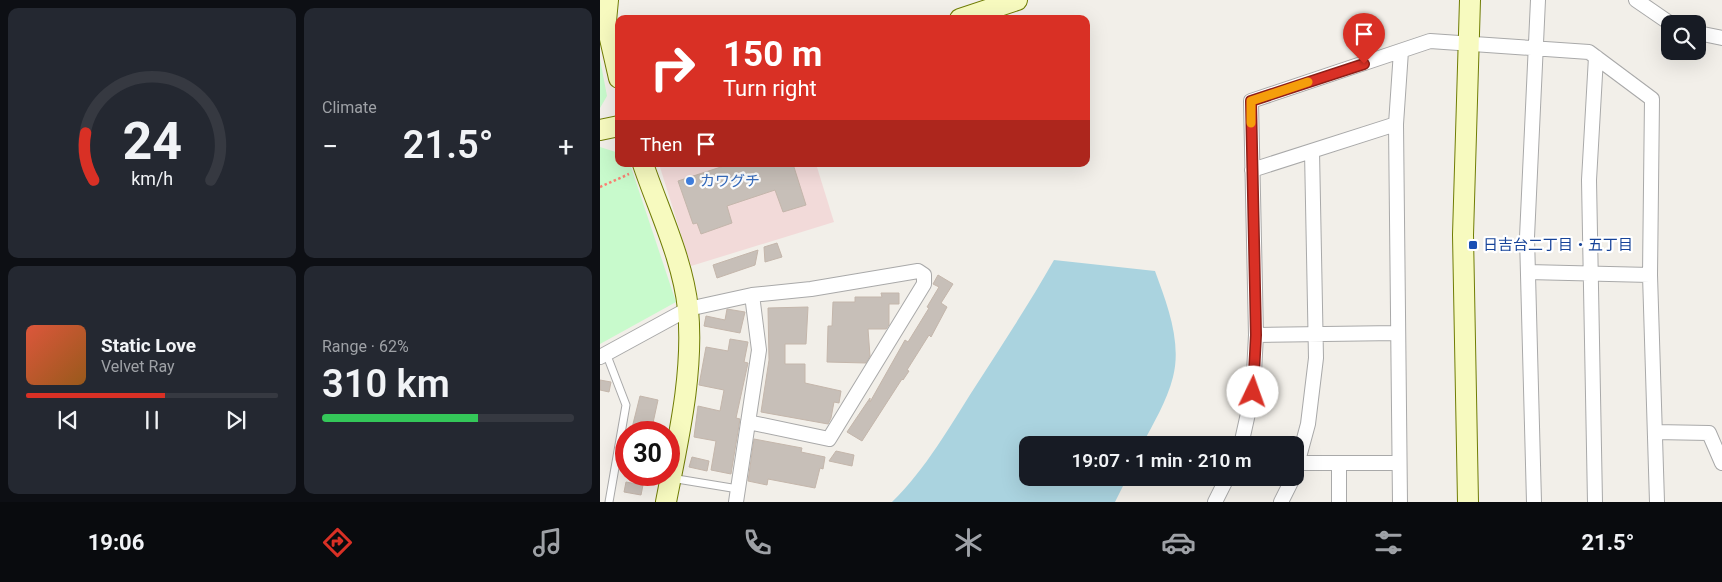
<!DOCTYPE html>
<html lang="en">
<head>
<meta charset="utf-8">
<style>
	:root { --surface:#171b24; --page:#242831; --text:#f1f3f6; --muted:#9ea1a6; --line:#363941; --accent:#d93025 }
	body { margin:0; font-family:Roboto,"Noto Sans JP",sans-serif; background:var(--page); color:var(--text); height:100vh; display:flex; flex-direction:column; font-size:19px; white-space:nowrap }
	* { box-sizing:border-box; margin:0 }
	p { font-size:16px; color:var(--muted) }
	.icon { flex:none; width:28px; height:28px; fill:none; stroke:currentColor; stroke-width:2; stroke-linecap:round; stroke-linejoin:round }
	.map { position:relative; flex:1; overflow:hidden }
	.details { display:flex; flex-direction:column; gap:8px; padding:8px; background:#0d0f14; width:600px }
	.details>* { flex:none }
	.top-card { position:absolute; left:15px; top:15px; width:475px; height:152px; border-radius:10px; box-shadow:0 5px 20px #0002; background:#d93025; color:#fff; overflow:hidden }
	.fabs { position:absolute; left:1061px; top:15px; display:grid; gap:10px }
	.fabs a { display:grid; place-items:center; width:45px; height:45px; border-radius:10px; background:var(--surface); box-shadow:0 5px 20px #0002; font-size:25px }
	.speed { position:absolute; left:15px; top:421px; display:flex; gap:10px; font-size:25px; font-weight:700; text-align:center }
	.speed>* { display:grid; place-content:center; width:65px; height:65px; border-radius:50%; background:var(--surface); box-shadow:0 5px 20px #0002; line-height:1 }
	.speed .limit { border:8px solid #d22; background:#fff; color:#111 }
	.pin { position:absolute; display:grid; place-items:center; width:42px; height:42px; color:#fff; margin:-51px -21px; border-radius:50% 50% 50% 0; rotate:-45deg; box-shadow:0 0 5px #0007 }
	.pin .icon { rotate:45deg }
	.me { position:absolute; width:55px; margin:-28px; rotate:3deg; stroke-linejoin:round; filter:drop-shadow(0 0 4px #0008) }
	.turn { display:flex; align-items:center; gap:18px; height:105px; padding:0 25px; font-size:22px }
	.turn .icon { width:65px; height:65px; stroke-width:2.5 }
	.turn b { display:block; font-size:35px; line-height:42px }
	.then { display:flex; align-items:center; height:48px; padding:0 25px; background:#0003; gap:10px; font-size:19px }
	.big { font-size:38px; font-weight:600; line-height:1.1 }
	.details .card { flex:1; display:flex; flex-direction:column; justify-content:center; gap:8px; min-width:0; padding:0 18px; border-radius:10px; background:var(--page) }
	.details .dial { align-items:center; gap:0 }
	.dial svg { height:130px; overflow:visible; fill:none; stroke:var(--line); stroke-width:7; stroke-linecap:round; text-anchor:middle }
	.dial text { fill:var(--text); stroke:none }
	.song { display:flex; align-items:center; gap:15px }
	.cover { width:60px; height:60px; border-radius:8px; background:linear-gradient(135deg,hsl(10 70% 55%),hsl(30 70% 35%)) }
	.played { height:5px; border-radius:2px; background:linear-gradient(90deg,var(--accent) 55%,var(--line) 55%) }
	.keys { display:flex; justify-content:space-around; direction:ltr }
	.heat { display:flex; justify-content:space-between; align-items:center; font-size:28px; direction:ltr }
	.charge { height:8px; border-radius:4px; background:linear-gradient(90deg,#34c759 62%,var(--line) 0) }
	.details .tiles { flex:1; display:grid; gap:8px; grid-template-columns:repeat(2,1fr) }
	.trip { position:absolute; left:419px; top:436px; width:285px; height:50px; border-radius:10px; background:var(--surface); box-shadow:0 5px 20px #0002; font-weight:600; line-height:50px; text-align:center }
	.dock { display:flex; height:80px; justify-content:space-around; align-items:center; background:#090b0e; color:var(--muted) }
	.dock .icon { width:35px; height:35px }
	.dock .on { color:var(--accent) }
	.dock b { font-size:22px; color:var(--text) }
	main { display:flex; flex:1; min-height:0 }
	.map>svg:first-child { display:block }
	.commercial { fill:#f2dad9 }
	.park { fill:#c8facc }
	.water { fill:#aad3df }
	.building { fill:#c7bfb8; stroke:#c4b6ab }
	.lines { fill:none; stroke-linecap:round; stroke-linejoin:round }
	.lane-casing { stroke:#a9a9a9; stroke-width:9 }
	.street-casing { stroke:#a9a9a9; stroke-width:16 }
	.secondary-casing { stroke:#707d05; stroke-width:22 }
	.path { stroke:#fa8072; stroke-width:2.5; stroke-dasharray:2.5 2.5; stroke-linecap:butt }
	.lane { stroke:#fff; stroke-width:7 }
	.street { stroke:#fff; stroke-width:14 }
	.secondary { stroke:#f7fabf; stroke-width:20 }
	.route-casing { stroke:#8d1f18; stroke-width:12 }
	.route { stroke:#d93025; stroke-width:9 }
	.slow { stroke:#f59e0b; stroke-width:9 }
	.shop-dot { fill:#3f7fe0; stroke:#fff; stroke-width:2 }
	.transit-dot { fill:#1a4fb4; stroke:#fff; stroke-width:2 }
	.labels { text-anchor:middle; stroke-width:4.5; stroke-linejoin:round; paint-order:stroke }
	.shop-label { font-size:15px; fill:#366cbe; stroke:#fff; text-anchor:start }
	.transit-label { font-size:15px; fill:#164399; stroke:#fff; text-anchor:start }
</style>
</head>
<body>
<main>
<section class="details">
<div class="tiles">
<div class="card dial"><svg viewBox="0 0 100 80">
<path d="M14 69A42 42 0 1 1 86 69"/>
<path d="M14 69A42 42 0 0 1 9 40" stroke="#d93025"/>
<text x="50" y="56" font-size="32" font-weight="700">24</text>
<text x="50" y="72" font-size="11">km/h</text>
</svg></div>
<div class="card"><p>Climate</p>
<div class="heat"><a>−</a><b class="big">21.5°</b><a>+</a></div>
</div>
<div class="card">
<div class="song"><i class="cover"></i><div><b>Static Love</b><p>Velvet Ray</p></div></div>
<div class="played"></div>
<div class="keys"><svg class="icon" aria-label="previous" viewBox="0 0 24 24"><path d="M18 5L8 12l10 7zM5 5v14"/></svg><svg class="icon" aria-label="pause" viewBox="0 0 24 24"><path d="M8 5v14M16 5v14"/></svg><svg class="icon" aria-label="next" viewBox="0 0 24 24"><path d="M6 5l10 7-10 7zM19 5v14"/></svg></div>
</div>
<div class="card"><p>Range · 62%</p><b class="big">310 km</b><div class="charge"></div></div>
</div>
</section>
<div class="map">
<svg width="1122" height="502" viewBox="0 0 1122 502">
	<rect width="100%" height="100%" fill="#f2efe9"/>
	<path class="commercial" d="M59,164H216L234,222L91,266Z"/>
	<path class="park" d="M0,59L7,96L0,108Z
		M0,147L19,153V164H30L76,302L0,344Z"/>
	<path class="water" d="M454,260L555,271C567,304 582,342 573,377C567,401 553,424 542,445H428V478H527L515,502H292C326,469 350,426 375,387C402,345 429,304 454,260Z"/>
	<path class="building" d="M130,164H193L206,205L183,212L175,190L127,206L132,223L101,234L97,223L93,224L78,181Z
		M177,243L182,257L165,262L164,247Z
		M158,250L155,265L117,278L113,265Z
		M338,275L353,284L341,303L347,307L331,337L329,335L307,370L309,371L303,380L302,379L262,441L247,432L270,398V402L305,340L308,342L329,308L327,307L339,287L333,284Z
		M281,293H299V304H289V325L286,329H268L270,356L266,363L227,362L228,326H232L233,302H255V297H282Z
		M208,307L206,344H185V364H205V383L241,391L239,403L234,402L231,418L228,424L161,412L169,360L168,308Z
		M127,309L145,312L140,333L104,326L106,316L125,320Z
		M130,339L148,342L144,362L148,363L136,418L140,419L131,474L111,470L116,441L94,437L98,406L120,411L124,390L99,385L106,347L128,351Z
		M0,380L11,382L9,392L0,390Z
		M40,396L58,400L51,432H31Z
		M154,439L202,448L201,452L225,457L223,469L220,468L215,488L168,479L167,485L148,481Z
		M236,451L254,455L252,466L229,461Z
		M92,457L109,461L107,471L89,467Z
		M26,482L43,485L41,495L24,492Z"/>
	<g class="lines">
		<defs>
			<path id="lane" d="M6,353L26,405L9,502
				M71,478L138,489"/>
			<path id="street" d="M1036,0L1071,24
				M1098,33L1122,38
				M652,170L796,124
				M928,272L1050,275
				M656,335L797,333
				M0,357L88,309L152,295L211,289L318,271L324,275V284L229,439L148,422
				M1055,432L1109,433L1122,463
				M641,445L653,391L656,335L651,101L830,41L989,52L1052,99L1050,275L1057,502
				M699,463H799
				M739,463V502
				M695,472L708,424L716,358L712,151
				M136,502L159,350L152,295
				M615,502L627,478
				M681,502L693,478
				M800,502L796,124L801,51
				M934,502L927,237L938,0
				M995,502L989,180L996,57"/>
			<path id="secondary" d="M8,0L6,21L19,78
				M360,19L417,0
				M0,130L19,126
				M43,164C59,211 83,260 88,309C94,373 78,440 66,502
				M868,502L863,235L870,0"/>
		</defs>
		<use href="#lane" class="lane-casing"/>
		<use href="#street" class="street-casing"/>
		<use href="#secondary" class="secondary-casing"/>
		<path class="path" d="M0,187L29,174"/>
		<use href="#lane" class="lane"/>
		<use href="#street" class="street"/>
		<use href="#secondary" class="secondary"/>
	</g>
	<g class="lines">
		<defs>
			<path id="route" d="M653,392L656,335L651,101L764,64"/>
		</defs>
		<use href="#route" class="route-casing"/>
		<use href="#route" class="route"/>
		<path class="slow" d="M651,123V101L708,82"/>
	</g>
	<circle class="shop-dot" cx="90" cy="181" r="5"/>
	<rect class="transit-dot" x="868" y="240" width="10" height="10" rx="2.5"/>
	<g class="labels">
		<g class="shop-label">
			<text x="100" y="186">カワグチ</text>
		</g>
		<g class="transit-label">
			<text x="883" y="250">日吉台二丁目・五丁目</text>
		</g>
	</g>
</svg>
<div class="fabs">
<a><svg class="icon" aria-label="search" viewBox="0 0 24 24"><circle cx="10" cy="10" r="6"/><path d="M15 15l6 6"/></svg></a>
</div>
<div class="speed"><div class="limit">30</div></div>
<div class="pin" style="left:764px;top:64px;background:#d93025"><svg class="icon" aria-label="arrive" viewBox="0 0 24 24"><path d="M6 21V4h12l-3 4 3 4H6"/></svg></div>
<svg class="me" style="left:653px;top:392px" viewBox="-20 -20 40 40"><circle r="19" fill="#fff"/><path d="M0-13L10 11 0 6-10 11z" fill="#d93025"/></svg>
<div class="trip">19:07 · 1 min · 210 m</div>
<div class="top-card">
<div class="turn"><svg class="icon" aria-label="right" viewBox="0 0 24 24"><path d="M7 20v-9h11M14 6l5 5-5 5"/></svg><div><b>150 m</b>Turn right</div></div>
<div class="then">Then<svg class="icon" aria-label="arrive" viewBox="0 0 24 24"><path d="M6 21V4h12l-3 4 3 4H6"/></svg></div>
</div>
</div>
</main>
<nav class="dock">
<b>19:06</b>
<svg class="icon on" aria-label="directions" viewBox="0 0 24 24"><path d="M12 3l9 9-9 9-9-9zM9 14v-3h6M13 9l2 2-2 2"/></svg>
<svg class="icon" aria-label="music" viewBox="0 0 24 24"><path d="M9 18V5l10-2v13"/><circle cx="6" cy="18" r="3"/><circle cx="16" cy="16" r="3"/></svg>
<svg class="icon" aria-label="phone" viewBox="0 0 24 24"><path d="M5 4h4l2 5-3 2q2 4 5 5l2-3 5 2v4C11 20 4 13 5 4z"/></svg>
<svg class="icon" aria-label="climate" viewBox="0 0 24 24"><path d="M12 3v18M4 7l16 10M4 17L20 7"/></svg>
<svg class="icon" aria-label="car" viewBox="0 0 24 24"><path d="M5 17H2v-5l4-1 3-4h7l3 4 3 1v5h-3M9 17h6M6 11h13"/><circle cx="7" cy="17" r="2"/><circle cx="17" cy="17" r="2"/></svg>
<svg class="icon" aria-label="filters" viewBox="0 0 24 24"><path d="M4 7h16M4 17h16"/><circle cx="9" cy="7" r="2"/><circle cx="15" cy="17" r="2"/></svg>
<b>21.5°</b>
</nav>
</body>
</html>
